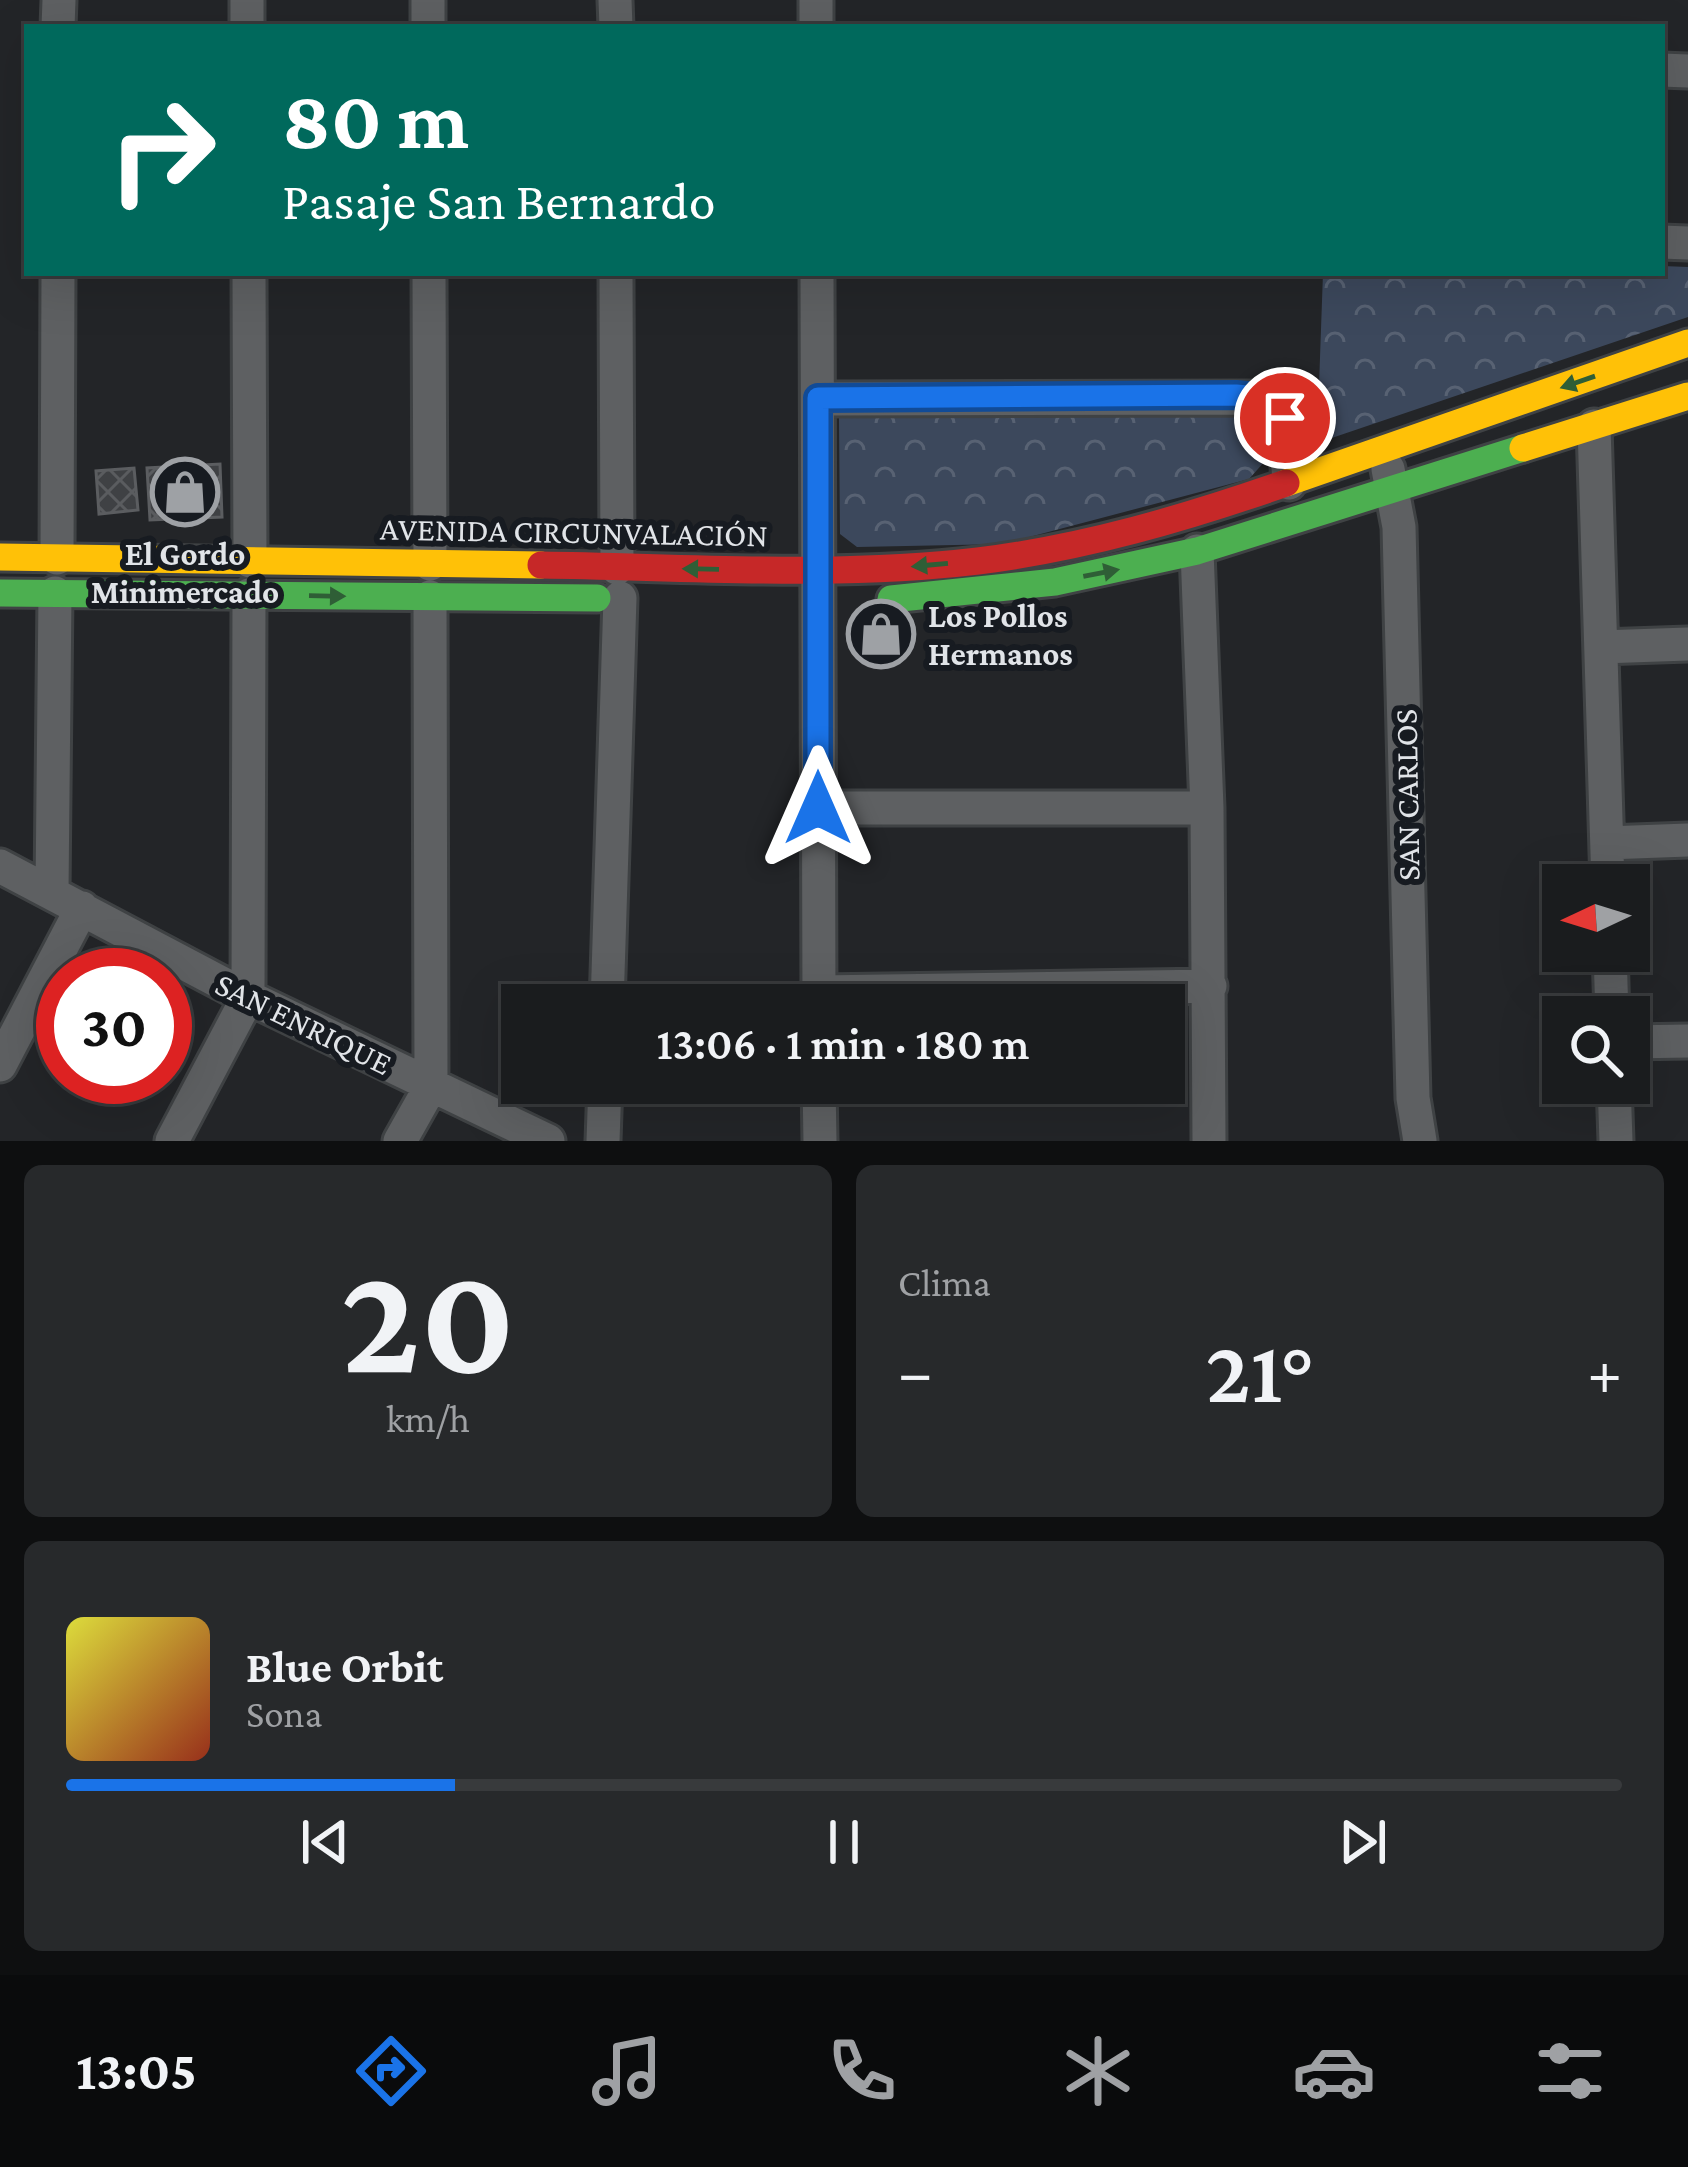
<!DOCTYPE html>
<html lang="es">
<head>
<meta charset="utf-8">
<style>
	:root { --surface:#1a1c1e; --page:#27292b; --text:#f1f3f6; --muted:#9fa1a4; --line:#383a3c; --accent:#1a73e8 }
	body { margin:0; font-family:"Crimson Pro",serif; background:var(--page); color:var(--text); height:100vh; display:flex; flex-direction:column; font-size:45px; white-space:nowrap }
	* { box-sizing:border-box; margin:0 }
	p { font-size:39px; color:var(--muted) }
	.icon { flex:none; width:66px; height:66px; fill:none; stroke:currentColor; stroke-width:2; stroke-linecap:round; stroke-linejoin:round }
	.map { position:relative; height:1141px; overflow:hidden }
	.panel { display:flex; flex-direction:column; gap:24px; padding:24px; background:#0e0f10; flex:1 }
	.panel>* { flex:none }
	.hud { position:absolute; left:24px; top:24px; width:1641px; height:252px; border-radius:0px; box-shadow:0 12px 48px #0002,0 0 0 3px var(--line); background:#00695c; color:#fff; overflow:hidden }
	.needle { width:78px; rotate:266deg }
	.buttons { position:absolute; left:1542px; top:864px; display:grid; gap:24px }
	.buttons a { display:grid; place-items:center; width:108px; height:108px; border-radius:0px; background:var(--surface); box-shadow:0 12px 48px #0002,0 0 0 3px var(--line); font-size:60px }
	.speed { position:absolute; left:36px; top:948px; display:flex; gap:24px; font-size:60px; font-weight:700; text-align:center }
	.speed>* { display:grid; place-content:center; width:156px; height:156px; border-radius:50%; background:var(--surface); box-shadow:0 12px 48px #0002,0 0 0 3px var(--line); line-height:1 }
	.speed .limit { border:18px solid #d22; background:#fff; color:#111 }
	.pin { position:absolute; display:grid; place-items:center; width:102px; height:102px; color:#fff; margin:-51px; border:6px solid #fff; border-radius:50%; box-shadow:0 3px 12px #0007 }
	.me { position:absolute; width:132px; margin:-66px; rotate:0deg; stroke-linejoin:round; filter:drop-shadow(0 0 9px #0008) }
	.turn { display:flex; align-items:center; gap:42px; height:252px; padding:0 60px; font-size:54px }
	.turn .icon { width:156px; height:156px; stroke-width:2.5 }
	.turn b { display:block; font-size:84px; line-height:102px }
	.big { font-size:90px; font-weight:600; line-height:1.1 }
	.panel .tile { flex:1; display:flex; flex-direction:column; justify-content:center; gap:18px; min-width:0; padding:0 42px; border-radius:18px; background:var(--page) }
	.panel .dial { align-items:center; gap:0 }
	.dial b { font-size:156px; line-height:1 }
	.song { display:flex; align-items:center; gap:36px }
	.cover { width:144px; height:144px; border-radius:18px; background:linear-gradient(135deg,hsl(60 70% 55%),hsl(10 70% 35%)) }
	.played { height:12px; border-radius:6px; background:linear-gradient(90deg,var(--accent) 25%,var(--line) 25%) }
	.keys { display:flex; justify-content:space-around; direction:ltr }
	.heat { display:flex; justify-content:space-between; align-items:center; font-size:66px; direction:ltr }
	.panel .tiles { flex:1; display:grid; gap:24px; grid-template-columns:1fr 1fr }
	.tile:last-child { grid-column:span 2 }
	.trip { position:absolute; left:501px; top:984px; width:684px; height:120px; border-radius:0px; background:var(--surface); box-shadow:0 12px 48px #0002,0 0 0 3px var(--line); font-weight:600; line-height:120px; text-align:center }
	.dock { display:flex; height:192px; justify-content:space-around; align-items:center; background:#0a0b0c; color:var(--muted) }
	.dock .icon { width:84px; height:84px }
	.dock .current { color:var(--accent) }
	.dock b { font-size:54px; color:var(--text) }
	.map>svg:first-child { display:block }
	.forest { fill:url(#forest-crowns) }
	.building { fill:url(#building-cross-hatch); stroke:#5b5d60; stroke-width:3 }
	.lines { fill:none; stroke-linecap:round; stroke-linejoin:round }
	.street-casing { stroke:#3f4244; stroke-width:39 }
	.fast-casing { stroke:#3f4244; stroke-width:33 }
	.slow-casing { stroke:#3f4244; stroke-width:33 }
	.jam-casing { stroke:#3f4244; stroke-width:33 }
	.street { stroke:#5e6062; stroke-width:33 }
	.fast { stroke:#4caf50; stroke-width:27 }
	.slow { stroke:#ffc107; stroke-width:27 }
	.jam { stroke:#c62828; stroke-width:27 }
	.oneway { fill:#2f5e36 }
	.route-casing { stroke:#114b97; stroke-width:30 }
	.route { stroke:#1a73e8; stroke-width:21 }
	.labels { text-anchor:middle; stroke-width:12; stroke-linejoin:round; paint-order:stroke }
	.street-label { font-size:33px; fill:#e1e4e8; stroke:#171b21 }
	.poi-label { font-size:33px; font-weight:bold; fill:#e1e4e8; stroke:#171b21 }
</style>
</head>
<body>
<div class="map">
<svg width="1688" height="1141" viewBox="0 0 1688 1141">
	<defs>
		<pattern id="forest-crowns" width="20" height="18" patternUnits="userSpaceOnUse" patternTransform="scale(3)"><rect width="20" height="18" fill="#3c485c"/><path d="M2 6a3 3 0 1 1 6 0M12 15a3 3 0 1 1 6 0" fill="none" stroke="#586273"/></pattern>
		<pattern id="building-cross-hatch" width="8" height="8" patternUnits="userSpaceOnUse" patternTransform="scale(3)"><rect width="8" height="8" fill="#3f4144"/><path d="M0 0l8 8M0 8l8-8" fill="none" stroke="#5a5c5f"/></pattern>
	</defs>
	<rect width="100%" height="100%" fill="#232528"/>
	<path class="forest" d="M1662,266L1688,267V317L1317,443L1323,273H1662Z
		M1253,415L1269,427L1273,452L1249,479L1003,544L857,547L840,534L839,418Z"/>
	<path class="building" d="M220,464L222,517L150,520L147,468Z
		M134,468L138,510L99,514L96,471Z"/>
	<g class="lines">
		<defs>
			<path id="street" d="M247,0V27
				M428,0V27
				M615,0L616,27
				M816,0V27
				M58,27L59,0
				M1662,70L1688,71
				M1662,242L1688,243
				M249,273L250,561
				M429,273L430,564
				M616,273L617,568
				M817,273L819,1005
				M818,399L1270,398L1285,418L1289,483
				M1594,426L1608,885
				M1388,469L1399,527L1413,1098L1420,1141
				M1197,551L1207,808L1209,1141
				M57,558L58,273
				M1601,647L1688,644
				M818,808H1207
				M1607,843L1688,840
				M0,866L248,997L548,1141
				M52,892L55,593
				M1610,951L1612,1017
				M819,992L1210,986
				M607,1005L620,598
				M1629,1042L1688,1041
				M0,1065L82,908
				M819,1083L820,1141
				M1614,1083L1616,1141
				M172,1141L248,997L249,595
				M400,1141L431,1086L430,597
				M603,1141L605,1083"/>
			<path id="fast" d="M0,593L597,598
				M891,599L1055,582L1197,551L1523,448"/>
			<path id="slow" d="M1523,448L1688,396
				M1286,483L1688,343
				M0,557L541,565"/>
			<path id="jam" d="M541,565C686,567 834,578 978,561C1083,548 1186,518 1286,483"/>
		</defs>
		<use href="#street" class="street-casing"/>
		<use href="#fast" class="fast-casing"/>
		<use href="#slow" class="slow-casing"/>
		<use href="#jam" class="jam-casing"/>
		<use href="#street" class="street"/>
		<use href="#fast" class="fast"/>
		<use href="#slow" class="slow"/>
		<use href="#jam" class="jam"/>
	</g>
	<defs><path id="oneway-solid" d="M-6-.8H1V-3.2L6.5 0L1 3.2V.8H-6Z" transform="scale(3)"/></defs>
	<g class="oneway">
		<use href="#oneway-solid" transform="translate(1578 382) rotate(161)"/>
		<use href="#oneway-solid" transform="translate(930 565) rotate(175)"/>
		<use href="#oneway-solid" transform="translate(701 569) rotate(-179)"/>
		<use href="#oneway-solid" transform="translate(1101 573) rotate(-11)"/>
		<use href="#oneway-solid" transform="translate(327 596) rotate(1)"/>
	</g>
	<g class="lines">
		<defs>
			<path id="route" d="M818,808V398L1236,395L1270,398L1285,418"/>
		</defs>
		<use href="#route" class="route-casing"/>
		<use href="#route" class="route"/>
	</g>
	<defs>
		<symbol id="shop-ring" viewBox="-11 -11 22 22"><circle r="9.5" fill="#171b21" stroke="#9ea1a5" stroke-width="1.5"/><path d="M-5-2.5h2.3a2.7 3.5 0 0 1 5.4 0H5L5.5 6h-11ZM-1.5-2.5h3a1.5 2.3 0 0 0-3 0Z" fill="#9ea1a5"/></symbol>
	</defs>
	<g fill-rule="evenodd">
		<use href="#shop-ring" x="147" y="454" width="76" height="76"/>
		<use href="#shop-ring" x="843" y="596" width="76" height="76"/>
	</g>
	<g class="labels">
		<g class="street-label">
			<text transform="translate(574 531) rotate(1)" y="12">AVENIDA CIRCUNVALACIÓN</text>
			<text transform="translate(1406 795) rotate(-91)" y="12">SAN CARLOS</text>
			<text transform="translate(304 1023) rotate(26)" y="12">SAN ENRIQUE</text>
		</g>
		<g class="poi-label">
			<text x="185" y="565">El Gordo<tspan x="185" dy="38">Minimercado</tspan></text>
			<text x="928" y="627" text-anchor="start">Los Pollos<tspan x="928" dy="38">Hermanos</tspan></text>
		</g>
	</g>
</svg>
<div class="buttons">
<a><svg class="needle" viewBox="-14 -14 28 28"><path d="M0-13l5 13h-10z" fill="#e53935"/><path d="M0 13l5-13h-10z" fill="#9fa1a4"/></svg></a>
<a><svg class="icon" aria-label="search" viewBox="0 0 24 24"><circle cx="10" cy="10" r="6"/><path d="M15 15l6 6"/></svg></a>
</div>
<div class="speed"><div class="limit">30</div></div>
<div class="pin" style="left:1285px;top:418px;background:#d93025"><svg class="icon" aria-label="arrive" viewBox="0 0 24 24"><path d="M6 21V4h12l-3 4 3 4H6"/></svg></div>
<svg class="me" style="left:818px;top:808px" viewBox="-20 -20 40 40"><path d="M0-17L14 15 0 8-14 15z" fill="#1a73e8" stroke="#fff" stroke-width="4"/></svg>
<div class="trip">13:06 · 1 min · 180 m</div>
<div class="hud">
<div class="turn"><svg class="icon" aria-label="right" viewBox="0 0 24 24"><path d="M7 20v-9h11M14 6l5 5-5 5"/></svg><div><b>80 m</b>Pasaje San Bernardo</div></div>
</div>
</div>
<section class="panel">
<div class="tiles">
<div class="tile dial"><b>20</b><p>km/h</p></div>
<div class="tile"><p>Clima</p>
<div class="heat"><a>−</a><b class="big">21°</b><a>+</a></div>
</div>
<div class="tile">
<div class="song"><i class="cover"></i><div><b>Blue Orbit</b><p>Sona</p></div></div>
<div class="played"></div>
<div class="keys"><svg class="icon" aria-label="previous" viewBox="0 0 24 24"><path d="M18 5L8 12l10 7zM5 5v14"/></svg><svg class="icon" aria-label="pause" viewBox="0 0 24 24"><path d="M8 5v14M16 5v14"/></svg><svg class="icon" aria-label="next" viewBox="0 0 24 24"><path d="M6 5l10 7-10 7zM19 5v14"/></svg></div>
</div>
</div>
</section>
<nav class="dock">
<b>13:05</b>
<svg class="icon current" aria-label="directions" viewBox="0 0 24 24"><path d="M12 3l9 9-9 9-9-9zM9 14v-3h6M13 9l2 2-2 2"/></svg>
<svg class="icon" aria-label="music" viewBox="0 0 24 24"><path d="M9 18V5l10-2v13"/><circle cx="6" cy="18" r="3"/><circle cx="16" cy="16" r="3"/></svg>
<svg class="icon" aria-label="phone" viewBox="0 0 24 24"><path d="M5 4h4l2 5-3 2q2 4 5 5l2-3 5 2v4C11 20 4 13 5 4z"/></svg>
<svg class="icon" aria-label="climate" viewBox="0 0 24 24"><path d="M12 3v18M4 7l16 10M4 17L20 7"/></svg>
<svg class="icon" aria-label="car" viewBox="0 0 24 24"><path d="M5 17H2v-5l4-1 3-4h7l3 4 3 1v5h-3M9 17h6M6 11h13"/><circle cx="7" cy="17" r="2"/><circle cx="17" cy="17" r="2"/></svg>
<svg class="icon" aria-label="filters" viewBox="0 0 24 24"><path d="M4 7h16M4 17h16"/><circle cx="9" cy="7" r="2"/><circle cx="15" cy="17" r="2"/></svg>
</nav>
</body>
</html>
